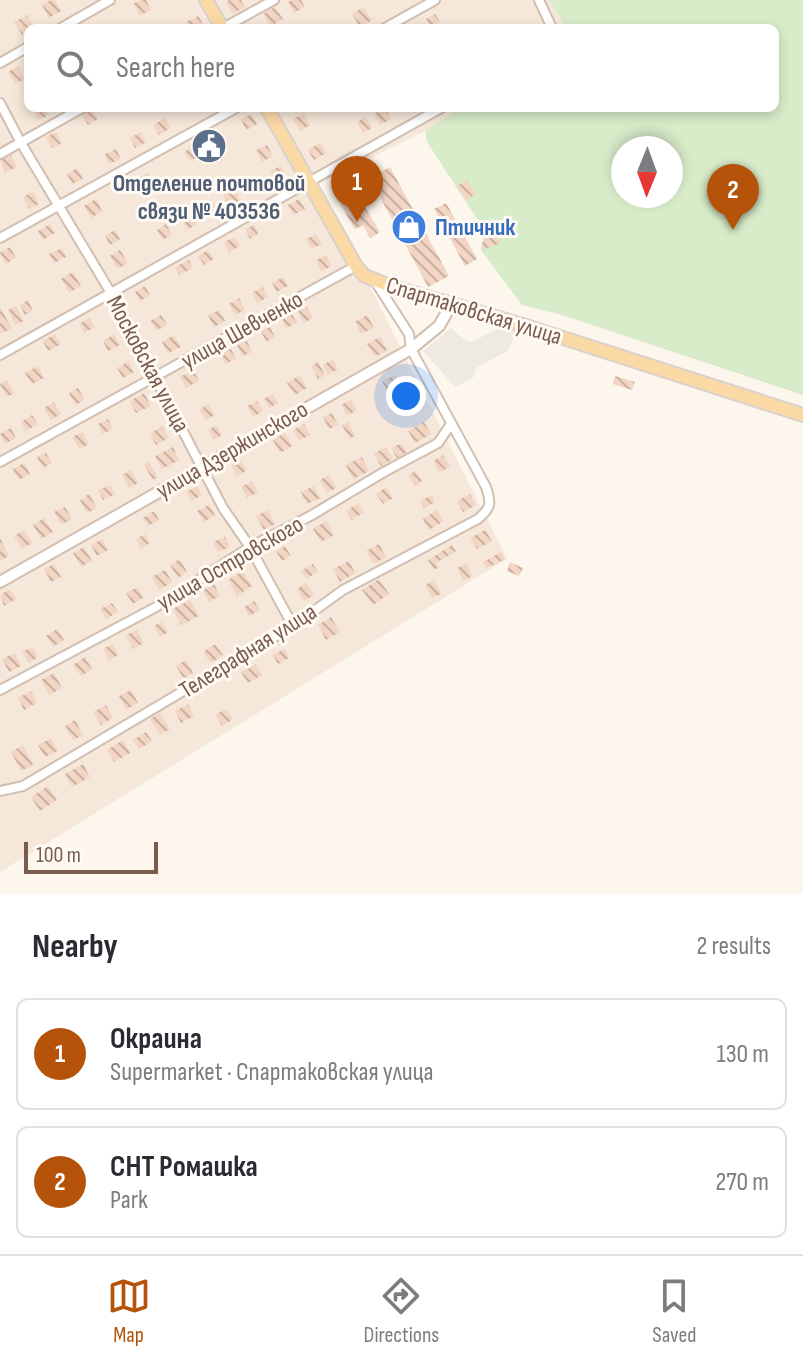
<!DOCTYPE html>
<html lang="en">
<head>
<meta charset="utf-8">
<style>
	body { margin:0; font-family:"Sofia Sans Condensed",sans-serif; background:#f7f7f7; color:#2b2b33 }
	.compass { position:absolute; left:611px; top:136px; width:72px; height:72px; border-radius:50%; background:#fff; box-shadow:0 4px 12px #0003; rotate:181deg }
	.scale { position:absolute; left:24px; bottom:20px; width:134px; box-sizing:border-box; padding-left:8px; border:4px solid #7a5c4d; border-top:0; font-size:22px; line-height:28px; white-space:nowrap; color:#7a5c4d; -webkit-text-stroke:6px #fffaf3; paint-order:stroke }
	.you { position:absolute; left:406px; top:396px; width:28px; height:28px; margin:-20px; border:6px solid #fff; border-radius:50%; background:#1a73e8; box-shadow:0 0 0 12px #1a73e833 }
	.badge { display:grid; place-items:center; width:52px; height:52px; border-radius:50%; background:#b45309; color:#fff; font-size:26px; font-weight:700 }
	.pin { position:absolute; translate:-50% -66px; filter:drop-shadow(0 2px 4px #0008) }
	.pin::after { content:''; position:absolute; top:42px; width:28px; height:24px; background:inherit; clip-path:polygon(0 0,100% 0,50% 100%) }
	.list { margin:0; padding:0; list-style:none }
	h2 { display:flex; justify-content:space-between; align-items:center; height:104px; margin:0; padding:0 32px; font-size:34px }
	h2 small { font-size:26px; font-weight:400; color:#7c7c81 }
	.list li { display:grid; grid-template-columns:52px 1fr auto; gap:24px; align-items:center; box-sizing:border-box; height:112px; margin:0 16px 16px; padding:0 16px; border:2px solid #e1e1e2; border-radius:12px }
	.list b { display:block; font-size:30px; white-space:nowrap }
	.list p { margin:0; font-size:26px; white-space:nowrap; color:#7c7c81 }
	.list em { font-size:26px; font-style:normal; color:#7c7c81 }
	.icon { flex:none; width:44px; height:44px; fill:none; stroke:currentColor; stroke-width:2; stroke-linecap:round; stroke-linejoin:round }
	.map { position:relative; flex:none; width:803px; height:894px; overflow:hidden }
	.search { position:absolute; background:#fff; box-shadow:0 4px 12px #0003; left:24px; right:24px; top:24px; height:88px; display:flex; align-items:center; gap:20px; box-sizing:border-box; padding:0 28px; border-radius:12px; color:#7c7c81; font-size:30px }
	.sheet { height:360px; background:#fff }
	nav { display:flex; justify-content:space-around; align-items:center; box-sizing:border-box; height:112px; border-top:2px solid #e1e1e2; background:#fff; font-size:22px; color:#7c7c81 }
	nav a { display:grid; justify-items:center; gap:4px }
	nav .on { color:#b45309 }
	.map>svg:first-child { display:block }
	.residential { fill:#f5e8da }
	.industrial { fill:#efe9e4 }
	.green { fill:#d8ecc9; fill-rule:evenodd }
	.building { fill:url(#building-back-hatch) }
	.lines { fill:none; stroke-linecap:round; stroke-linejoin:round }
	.minor-casing { stroke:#d1beb0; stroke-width:12 }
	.tertiary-casing { stroke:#d1beb0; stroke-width:14 }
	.primary-casing { stroke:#dad1cd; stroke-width:16 }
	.minor { stroke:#fff; stroke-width:8 }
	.tertiary { stroke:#fff; stroke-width:10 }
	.primary { stroke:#fbd9a5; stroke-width:12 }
	.labels { text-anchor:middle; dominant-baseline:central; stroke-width:6; stroke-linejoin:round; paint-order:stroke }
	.service-label { font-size:24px; font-weight:bold; fill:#4e5e75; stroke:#fffaf3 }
	.shop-label { font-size:24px; font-weight:bold; fill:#366cbe; stroke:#fffaf3; text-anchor:start }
	.street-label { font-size:24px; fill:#7a5c4d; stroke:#fffaf3 }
</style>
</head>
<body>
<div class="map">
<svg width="803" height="894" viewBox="0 0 803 894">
	<defs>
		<pattern id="building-back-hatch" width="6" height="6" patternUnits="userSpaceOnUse" patternTransform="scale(2)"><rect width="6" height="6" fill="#f3d5c3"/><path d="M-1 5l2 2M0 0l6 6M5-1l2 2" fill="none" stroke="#cab0a1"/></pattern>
	</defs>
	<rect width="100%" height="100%" fill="#fdf6ec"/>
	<path class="residential" d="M0,0H549L566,28H28V108H460L425,131L318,184L507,559L0,872Z"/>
	<path class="industrial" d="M502,326L523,334L513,339L509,350L476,368L473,378L455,387L423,351L451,328L463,339L472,342Z"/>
	<path class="green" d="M549,0H803V395L559,314L522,305L481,250L485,231L427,142L425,131L460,108H775V28H566ZM623,148H671V196H623Z"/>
	<path class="building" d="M51,0H55L61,11L49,18L42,5Z
		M141,0H146L151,10L139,16L134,3Z
		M229,0H241L245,7L233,14L226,2Z
		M292,0H301L305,7L294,13L288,2Z
		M275,7L283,19L271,26L263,14Z
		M364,7L372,20L360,27L352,14Z
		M435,14L440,22L431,27L426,19Z
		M27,15L35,28H28V31L22,35L14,22Z
		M199,16L204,27L189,28L186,22Z
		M18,66L25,79L15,84L8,72Z
		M32,108H45L49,115L38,120Z
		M386,108L391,119L380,125L374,114Z
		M92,109L98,119L88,125L82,115Z
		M304,113L310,125L300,131L293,119Z
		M252,114L257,124L246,130L241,119Z
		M366,117L372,128L363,133L357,122Z
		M165,118L171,128L159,135L153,125Z
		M56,132L62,143L52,148L46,137Z
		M141,132L146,142L135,148L130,138Z
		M208,138L213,148L190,161L184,152Z
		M320,143L326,153L314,160L308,150Z
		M267,145L273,156L262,162L256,150Z
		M116,149L121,159L109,164L105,154Z
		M11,155L17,167L5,173L0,160Z
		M281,166L286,175L275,181L270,171Z
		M390,167L449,276L428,287L370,178Z
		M77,168L83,179L72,184L67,174Z
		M148,173L154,184L132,195L126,185Z
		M467,180L476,194L466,200L457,186Z
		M349,181L380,232L370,238L363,225L355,229L332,190Z
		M235,190L240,201L228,206L223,195Z
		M33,192L39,204L29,209L23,197Z
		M96,199L102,211L91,218L84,206Z
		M299,199L305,209L293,215L288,205Z
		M214,203L219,212L208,218L203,209Z
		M446,203L477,259L465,266L434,209Z
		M191,214L197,224L187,230L182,219Z
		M50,224L55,233L43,240L38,231Z
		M166,224L172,235L163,240L157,230Z
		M254,225L258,234L250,239L245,229Z
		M492,227L501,243L481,250L485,231Z
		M115,230L120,239L110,245L105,235Z
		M316,234L322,244L311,249L306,239Z
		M235,237L240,246L229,252L224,242Z
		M10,247L16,258L5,264L0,252Z
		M62,248L66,257L54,263L49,254Z
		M120,250L128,263L117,269L110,256Z
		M208,250L214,259L204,265L198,256Z
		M326,255L332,266L321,271L316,260Z
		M189,260L193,268L179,275L175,267Z
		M73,272L81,286L69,293L61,279Z
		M283,277L288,286L277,292L272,283Z
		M145,286L150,295L140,301L135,292Z
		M263,287L268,297L257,303L252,293Z
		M239,298L245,310L235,315L229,304Z
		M28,300L33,311L25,315L20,305Z
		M16,306L24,321L15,325L8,310Z
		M0,307L12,328L1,334L0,331Z
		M307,307L313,318L304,323L298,311Z
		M219,310L225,321L214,327L208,315Z
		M292,314L297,323L286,328L282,319Z
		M161,315L167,325L156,331L150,321Z
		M367,315L374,328L361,334L355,322Z
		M89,318L95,327L84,333L79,324Z
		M270,327L275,337L266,342L261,331Z
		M55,334L61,344L48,351L43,341Z
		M114,334L120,345L108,351L103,341Z
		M174,335L181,347L168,353L162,342Z
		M380,337L387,350L375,357L367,344Z
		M247,341L252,352L242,356L237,345Z
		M231,349L236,359L225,364L220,354Z
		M333,359L338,369L328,375L323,365Z
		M129,361L134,372L123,378L117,368Z
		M318,362L325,375L318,379L311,366Z
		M38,366L44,378L32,384L25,373Z
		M193,370L199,381L186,388L180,377Z
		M300,375L307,388L295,395L287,383Z
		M396,375L401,387L388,393L382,381Z
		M615,376L635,382L632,390L613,384Z
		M7,380L14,393L7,397L0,384Z
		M78,388L85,400L75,405L69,393Z
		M144,393L151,406L136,413L130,401Z
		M273,394L278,403L269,408L264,399Z
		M351,400L357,410L347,416L341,405Z
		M257,401L263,411L253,417L247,406Z
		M413,401L418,412L408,417L402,405Z
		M54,402L61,414L51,420L44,408Z
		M208,404L215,415L206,420L199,410Z
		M332,413L338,425L329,429L323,417Z
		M32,415L38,424L26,431L21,422Z
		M108,419L113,429L102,434L98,424Z
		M348,422L355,435L350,439L342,425Z
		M424,422L431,434L415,443L408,431Z
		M304,424L310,435L299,441L293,430Z
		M216,425L222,435L214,440L208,430Z
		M162,426L169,438L156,445L150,434Z
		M11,428L16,438L5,444L0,434Z
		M82,432L89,444L79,449L72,437Z
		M285,433L292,446L280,453L273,440Z
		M401,443L407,452L397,458L391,448Z
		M173,447L179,460L162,469L155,456Z
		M386,447L393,459L381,466L374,454Z
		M46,453L52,463L43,468L37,457Z
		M443,455L450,466L440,473L433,461Z
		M362,457L369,471L353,479L346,465Z
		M240,460L247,470L237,476L231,465Z
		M149,462L158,477L153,480L144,465Z
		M24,463L30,474L19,480L13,469Z
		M131,470L138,483L129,488L122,475Z
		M415,471L422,481L415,486L408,476Z
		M329,475L336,488L327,493L320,480Z
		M252,481L258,492L247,498L241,487Z
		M110,485L115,494L103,500L98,490Z
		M197,486L202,495L191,501L186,492Z
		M314,486L320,498L307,504L301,492Z
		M386,487L393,498L383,504L376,494Z
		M89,494L97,508L87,513L80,500Z
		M470,494L476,505L463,512L457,501Z
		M432,495L435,502L424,508L420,501Z
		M358,503L364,512L352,520L346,511Z
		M209,505L215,515L204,522L197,511Z
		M65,507L72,519L61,525L54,512Z
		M268,510L275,524L264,530L256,516Z
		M437,510L444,521L429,530L423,519Z
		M154,511L159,520L148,526L143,518Z
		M44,518L53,532L41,539L33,525Z
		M326,521L334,535L321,542L313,529Z
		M24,530L32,543L22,549L14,536Z
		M485,530L492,541L477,549L470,538Z
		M145,534L150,543L141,548L136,539Z
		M225,537L230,547L218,552L213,542Z
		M0,538L9,556L0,561Z
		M102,539L108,550L97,556L91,545Z
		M379,544L386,557L374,564L366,551Z
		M452,545L456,551L436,563L439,567L434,570L428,560Z
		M285,546L291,556L282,561L276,551Z
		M84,547L92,561L81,567L73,553Z
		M501,552L505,559L487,568L483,562Z
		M180,559L187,572L178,578L170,565Z
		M349,561L355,573L340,582L333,569Z
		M510,562L523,568L519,576L507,571Z
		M466,563L472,576L463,581L457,568Z
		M54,564L61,577L51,582L44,569Z
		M313,564L318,572L306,579L301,571Z
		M165,570L172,582L159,590L152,577Z
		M243,571L252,586L237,596L228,580Z
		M379,579L389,594L373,605L362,590Z
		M434,580L441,594L432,598L425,585Z
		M306,583L314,595L304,601L297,589Z
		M214,584L220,596L209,602L203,590Z
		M137,587L143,598L133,604L126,593Z
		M10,589L16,599L4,606L0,595Z
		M190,600L199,616L181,625L173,609Z
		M254,601L260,610L249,616L244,607Z
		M112,603L118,612L106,619L100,609Z
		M331,617L340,632L326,640L318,625Z
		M161,622L168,632L160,637L154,626Z
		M57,629L64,640L53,647L46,636Z
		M137,630L144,643L133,649L126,635Z
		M113,644L119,655L109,660L103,649Z
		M215,644L223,655L211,663L203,652Z
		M32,647L38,657L29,663L22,652Z
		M284,649L289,658L278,664L273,655Z
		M15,653L21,666L9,672L2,659Z
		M85,657L92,669L81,676L73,665Z
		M186,660L193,673L184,679L176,666Z
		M255,664L262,675L248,683L241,672Z
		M54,673L62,688L49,695L41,680Z
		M131,690L138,703L126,710L119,696Z
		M31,691L37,703L24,710L18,698Z
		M188,704L194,716L181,723L175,711Z
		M106,705L113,718L101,725L93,712Z
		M226,709L233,719L222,726L215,715Z
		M160,713L170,729L160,735L150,719Z
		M75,720L83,735L73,740L65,726Z
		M146,732L152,741L139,749L133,740Z
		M51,738L58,751L45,757L38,745Z
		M123,740L130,753L114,762L107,750Z
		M23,745L33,765L21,771L11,752Z
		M83,764L90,777L72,787L65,774Z
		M48,786L57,800L40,811L31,797Z"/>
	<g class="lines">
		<defs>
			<path id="minor" d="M539,0L552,28
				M61,28L110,0
				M223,28L274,0
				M385,28L435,0
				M0,63L28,47
				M0,103L21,143L111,293L223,508L250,547L293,626
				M0,154L82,108
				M0,238L236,108
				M0,355L441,108
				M0,462L356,266
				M0,690L156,607L250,547L312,515L384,472L438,443L451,424
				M0,791L23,786L293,626L343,590L478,519C492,507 491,503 486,487L411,349L409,334L375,281"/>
			<path id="tertiary" d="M0,582L411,349L439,326L451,305"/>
			<path id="primary" d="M206,0L222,28
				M267,108L356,266L365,276L390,286L529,327L803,415"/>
		</defs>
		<use href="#minor" class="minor-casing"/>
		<use href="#tertiary" class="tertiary-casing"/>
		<use href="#primary" class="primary-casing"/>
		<use href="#minor" class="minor"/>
		<use href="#tertiary" class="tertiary"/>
		<use href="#primary" class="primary"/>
	</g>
	<defs>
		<symbol id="civic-disc" viewBox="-11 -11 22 22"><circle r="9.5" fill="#5c6f8a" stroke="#fffaf3"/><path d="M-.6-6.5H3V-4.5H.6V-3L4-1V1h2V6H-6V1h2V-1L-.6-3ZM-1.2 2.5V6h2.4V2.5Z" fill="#fff"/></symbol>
		<symbol id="shop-disc" viewBox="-11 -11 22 22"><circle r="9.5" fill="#3f7fe0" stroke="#fffaf3"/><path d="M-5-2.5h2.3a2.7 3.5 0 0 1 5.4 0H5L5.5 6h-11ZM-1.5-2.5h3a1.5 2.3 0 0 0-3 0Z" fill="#fff"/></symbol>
	</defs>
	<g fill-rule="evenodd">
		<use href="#civic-disc" x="189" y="126" width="40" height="40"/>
		<use href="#shop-disc" x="389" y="207" width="40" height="40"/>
	</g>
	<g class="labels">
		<g class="service-label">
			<text x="209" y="183">Отделение почтовой<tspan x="209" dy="28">связи № 403536</tspan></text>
		</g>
		<g class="shop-label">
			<text x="435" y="227">Птичник</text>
		</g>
		<g class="street-label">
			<text transform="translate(474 311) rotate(17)">Спартаковская улица</text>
			<text transform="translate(242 330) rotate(-29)">улица Шевченко</text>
			<text transform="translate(148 364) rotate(62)">Московская улица</text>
			<text transform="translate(232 450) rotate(-30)">улица Дзержинского</text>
			<text transform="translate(230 563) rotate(-30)">улица Островского</text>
			<text transform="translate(248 651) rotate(-32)">Телеграфная улица</text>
		</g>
	</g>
</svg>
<svg class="compass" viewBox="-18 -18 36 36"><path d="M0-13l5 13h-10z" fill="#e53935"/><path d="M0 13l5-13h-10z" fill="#7c7c81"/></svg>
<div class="scale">100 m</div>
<div class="you"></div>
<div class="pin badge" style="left:357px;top:222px">1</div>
<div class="pin badge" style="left:733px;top:230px">2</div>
<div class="search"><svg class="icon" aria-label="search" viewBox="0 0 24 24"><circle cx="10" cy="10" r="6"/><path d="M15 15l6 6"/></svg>Search here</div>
</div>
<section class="sheet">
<h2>Nearby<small>2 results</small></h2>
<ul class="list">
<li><span class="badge">1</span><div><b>Окраина</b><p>Supermarket · Спартаковская улица</p></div><em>130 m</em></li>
<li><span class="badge">2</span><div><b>СНТ Ромашка</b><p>Park</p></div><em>270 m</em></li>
</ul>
</section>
<nav>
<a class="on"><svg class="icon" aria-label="map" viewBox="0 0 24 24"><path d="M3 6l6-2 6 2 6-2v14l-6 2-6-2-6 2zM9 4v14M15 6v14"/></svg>Map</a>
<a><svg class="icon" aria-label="directions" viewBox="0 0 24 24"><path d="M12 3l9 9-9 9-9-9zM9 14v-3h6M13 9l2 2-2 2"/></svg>Directions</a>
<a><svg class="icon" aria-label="saved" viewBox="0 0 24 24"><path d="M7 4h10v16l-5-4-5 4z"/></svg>Saved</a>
</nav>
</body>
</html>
